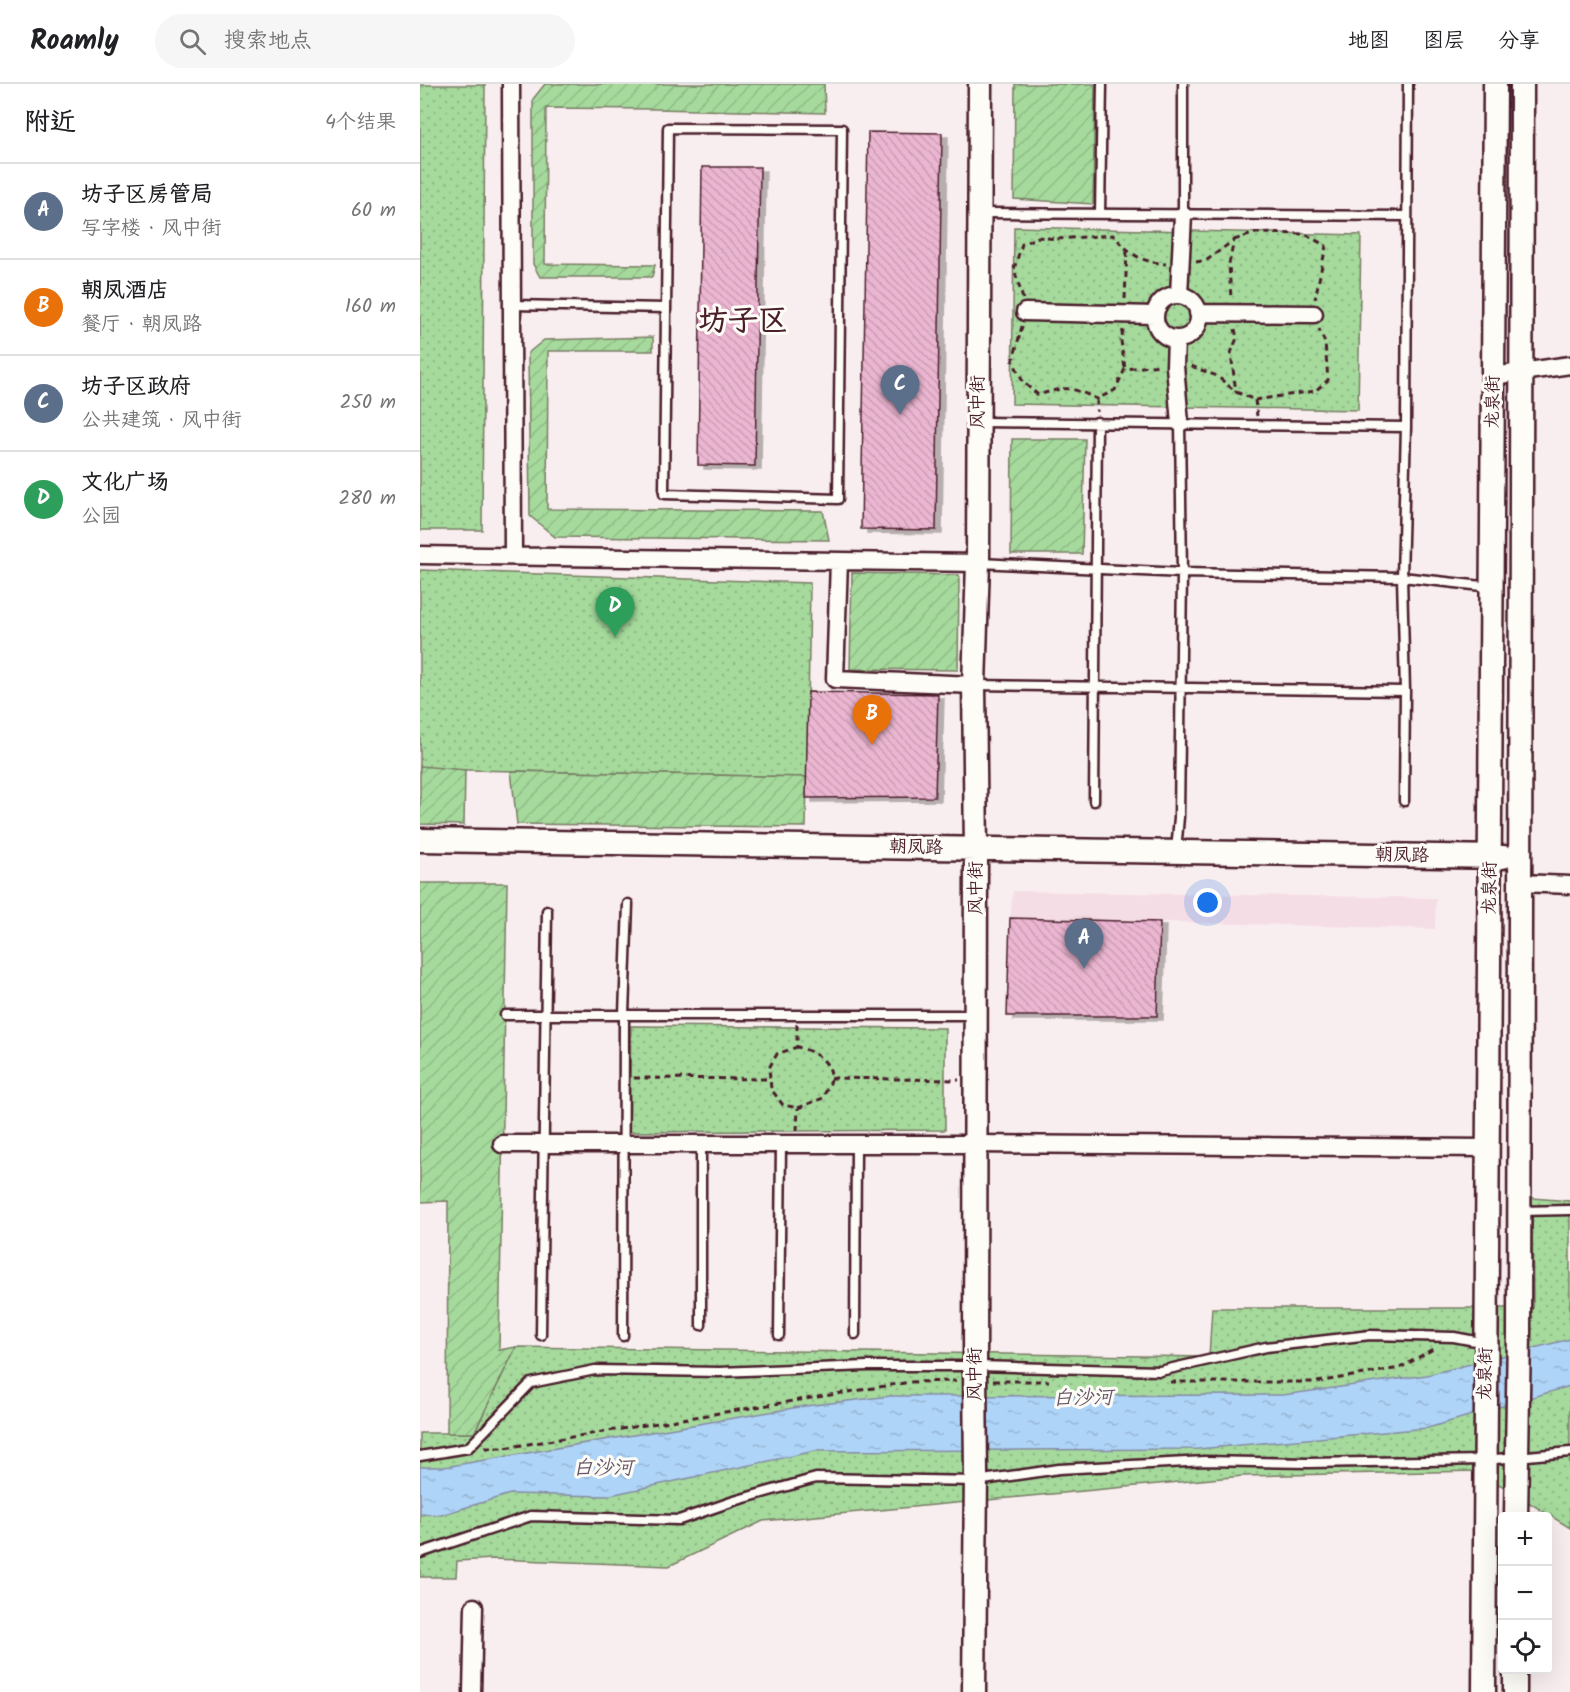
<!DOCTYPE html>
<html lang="zh">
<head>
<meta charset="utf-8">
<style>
	body { margin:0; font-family:Kalam,"LXGW WenKai TC",sans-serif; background:#f6f6f6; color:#202124 }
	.controls { position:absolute; right:18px; bottom:18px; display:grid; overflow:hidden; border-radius:6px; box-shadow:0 6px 24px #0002 }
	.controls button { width:54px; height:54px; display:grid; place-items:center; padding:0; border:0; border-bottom:2px solid #e0e0e0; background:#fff; color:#202124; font:30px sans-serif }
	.you { position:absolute; left:788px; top:819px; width:21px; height:21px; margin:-15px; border:4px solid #fff; border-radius:50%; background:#1a73e8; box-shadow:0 0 0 9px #1a73e833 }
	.badge { display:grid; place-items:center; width:39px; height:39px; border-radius:50%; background:#c8321e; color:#fff; font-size:20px; font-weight:700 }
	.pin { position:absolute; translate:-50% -50px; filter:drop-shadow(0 2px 3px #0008) }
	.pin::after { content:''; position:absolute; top:32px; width:21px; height:18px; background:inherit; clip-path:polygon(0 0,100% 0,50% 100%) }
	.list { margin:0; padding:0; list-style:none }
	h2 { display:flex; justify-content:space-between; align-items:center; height:78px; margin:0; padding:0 24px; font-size:26px }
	h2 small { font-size:20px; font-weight:400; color:#757577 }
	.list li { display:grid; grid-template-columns:39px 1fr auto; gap:18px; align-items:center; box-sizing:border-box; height:96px; padding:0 24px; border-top:2px solid #e0e0e0 }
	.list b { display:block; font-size:22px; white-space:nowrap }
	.list p { margin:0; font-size:20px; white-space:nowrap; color:#757577 }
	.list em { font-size:20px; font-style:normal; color:#757577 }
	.icon { flex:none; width:33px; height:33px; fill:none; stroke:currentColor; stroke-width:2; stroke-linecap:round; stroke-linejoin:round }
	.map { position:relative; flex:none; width:1150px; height:1608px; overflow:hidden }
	header { display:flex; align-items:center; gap:36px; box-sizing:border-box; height:84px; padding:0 30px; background:#fff; border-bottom:2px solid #e0e0e0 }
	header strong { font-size:28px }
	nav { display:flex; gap:33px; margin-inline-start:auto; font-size:21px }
	.search { width:420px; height:54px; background:#f6f6f6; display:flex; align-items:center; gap:15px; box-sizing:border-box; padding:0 21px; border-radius:33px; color:#757577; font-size:22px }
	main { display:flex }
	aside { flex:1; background:#fff }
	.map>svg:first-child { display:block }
	.built { fill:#f5dde6 }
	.grass { fill:url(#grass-dots); stroke:#787c64; stroke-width:1.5 }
	.garden { fill:url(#garden-furrows); stroke:#787c64; stroke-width:1.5 }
	.water { fill:url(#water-ripples); stroke:#868ca5; stroke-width:1.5 }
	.building { fill:url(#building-back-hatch); stroke:#4a1f2b; stroke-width:1.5; filter:url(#shadow) }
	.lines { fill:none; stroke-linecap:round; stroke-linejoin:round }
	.lane-casing { stroke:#4a1f2b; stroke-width:13 }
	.street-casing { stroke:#4a1f2b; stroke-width:21 }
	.secondary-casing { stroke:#4a1f2b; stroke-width:27 }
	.path { stroke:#4a1f2b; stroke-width:3; stroke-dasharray:6 4.5; stroke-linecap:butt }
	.lane { stroke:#fdfcf7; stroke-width:8 }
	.street { stroke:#fdfcf7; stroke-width:16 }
	.secondary { stroke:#fdfcf7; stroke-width:22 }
	.secondary-bridge-casing { stroke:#4a1f2b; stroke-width:27; stroke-linecap:butt }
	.secondary-bridge { stroke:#fdfcf7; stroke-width:22 }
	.labels { text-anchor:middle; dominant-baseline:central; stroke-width:6; stroke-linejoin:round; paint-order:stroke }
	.street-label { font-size:18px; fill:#4a1f2b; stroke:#fdfcf7 }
	.water-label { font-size:20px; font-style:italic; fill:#685568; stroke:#fdfcf7 }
	.town-label { font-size:30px; font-weight:bold; fill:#4a1f2b; stroke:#fdfcf7 }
</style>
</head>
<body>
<header>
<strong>Roamly</strong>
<div class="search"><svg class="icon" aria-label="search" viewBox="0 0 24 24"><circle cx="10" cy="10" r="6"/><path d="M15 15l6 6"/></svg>搜索地点</div>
<nav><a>地图</a><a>图层</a><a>分享</a></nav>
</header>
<main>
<aside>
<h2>附近<small>4个结果</small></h2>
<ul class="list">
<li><span class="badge" style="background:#5c6f8a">A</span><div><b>坊子区房管局</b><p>写字楼 · 风中街</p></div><em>60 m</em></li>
<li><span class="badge" style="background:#e8710a">B</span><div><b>朝凤酒店</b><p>餐厅 · 朝凤路</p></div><em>160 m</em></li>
<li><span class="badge" style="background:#5c6f8a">C</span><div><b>坊子区政府</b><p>公共建筑 · 风中街</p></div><em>250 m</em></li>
<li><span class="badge" style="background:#2e9e5b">D</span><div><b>文化广场</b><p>公园</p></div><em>280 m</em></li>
</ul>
</aside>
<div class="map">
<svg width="1150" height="1608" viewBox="0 0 1150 1608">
	<defs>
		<pattern id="grass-dots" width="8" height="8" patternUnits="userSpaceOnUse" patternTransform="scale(1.5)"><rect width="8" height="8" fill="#a5da9c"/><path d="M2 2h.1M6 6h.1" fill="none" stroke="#90bb87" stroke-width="1.8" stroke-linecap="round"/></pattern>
		<pattern id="garden-furrows" width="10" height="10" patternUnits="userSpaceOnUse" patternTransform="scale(1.5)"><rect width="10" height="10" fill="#a5da9c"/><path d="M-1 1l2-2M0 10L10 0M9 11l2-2" fill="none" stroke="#90bb87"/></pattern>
		<pattern id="water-ripples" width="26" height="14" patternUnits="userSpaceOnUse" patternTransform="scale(1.5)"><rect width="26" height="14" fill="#aed4f7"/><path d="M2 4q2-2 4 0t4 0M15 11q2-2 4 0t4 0" fill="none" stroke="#97b6d4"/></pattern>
		<pattern id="building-back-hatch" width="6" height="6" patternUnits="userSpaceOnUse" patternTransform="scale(1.5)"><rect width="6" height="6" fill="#ebb6d1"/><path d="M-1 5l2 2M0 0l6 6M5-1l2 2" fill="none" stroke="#cb9cb4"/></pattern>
		<filter id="shadow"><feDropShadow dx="6" dy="4" stdDeviation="0" flood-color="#0004"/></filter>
	</defs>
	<rect width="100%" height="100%" fill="#f9eeef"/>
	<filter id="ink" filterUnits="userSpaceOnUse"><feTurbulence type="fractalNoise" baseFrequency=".0167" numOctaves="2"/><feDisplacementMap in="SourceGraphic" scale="12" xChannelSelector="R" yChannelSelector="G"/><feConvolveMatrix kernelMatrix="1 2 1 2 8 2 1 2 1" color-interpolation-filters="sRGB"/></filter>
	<g filter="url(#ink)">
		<path class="built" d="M593,807L1016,814L1015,845L590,834Z"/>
		<path class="grass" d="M0,1H65L62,446H0Z
			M594,143L941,151L938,326L592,320Z
			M0,486L390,499L387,693L0,685Z
			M211,942L525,944V1046L209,1048Z
			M1112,1114L1150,1117V1444L1058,1387L823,1392L343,1437L249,1482L73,1475L37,1477L36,1493H0V1349H54L96,1263L789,1273L792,1224H1113Z"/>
		<path class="garden" d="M125,0H404L405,29L236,25L126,24L125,180L235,181L232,193H120L113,180V15Z
			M595,0H675L673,120L594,115Z
			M233,253V267H128L127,425L403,427L409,456L135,453L110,432L108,269L124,256Z
			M592,355H665L662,470H591Z
			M432,489L539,491L538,586L430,585Z
			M0,682L45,686L44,741L0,740Z
			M91,687L387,693L386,743L97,740Z
			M0,799H87L79,1266L96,1263L54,1349H27L28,1117L0,1118Z"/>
		<path class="water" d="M1150,1255V1302L1008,1344L778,1365L395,1367L186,1412L90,1410L21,1431L0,1430V1383H24L385,1322L471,1312L863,1311L1007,1291Z"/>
		<path class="building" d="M448,48L522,49L516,446L441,445Z
			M282,83H340L335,382L278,381Z
			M388,608L518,610L515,713L386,714Z
			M590,834L740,838L737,932H587Z"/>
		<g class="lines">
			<defs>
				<path id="lane" d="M248,44L422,45L418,415L244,410Z
					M562,129L987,132
					M680,130L682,0
					M763,131V0
					M92,221L246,224
					M560,338L986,343
					M560,479L762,489L982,493L1071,503
					M555,601L985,607
					M674,717L677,338
					M984,717L985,607L982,493L986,343L988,0
					M756,767L759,733L762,489L760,339
					M85,931H555
					M281,1060V1241
					M1099,1127L1150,1126
					M435,1250L436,1060
					M121,1251L127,827
					M359,1251L361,1060
					M203,1252L204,930L208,820
					M0,1372L48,1364L111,1299L175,1286L299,1288L447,1282H555L740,1287L846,1263L950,1251L1034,1253L1066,1259
					M0,1469L111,1432L259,1436L314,1417L396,1394L556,1397L639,1385L785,1377L888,1379L1065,1376L1150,1368"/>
				<path id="street" d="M91,0L93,472
					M759,211L763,131
					M735 233a22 22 0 1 1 44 0a22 22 0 1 1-44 0Z
					M605,228L735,231
					M778,229L894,230
					M756,255L755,282L760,339
					M1073,292L1150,281
					M0,471L558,479
					M419,477L415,595L554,601
					M1100,799L1150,801
					M82,1060H555L1068,1064
					M52,1608L54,1523"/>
				<path id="secondary" d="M0,756L1083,773
					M555,1287L556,765L554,601L558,479L560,0
					M1096,1432L1099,1250L1102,0
					M554,1608L556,1389
					M1064,1608L1075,0
					M1095,1608V1586"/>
			</defs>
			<use href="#lane" class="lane-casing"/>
			<use href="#street" class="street-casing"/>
			<use href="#secondary" class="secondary-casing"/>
			<path class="path" d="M814,156L836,149L885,150L906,162L895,215
				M776,178L787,176L814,156L809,180L811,215
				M603,215L594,185L602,160L618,153L637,155L693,151C712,171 718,177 746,180
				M705,215L707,166
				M602,242L593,277L603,298L618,311C648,302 648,302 677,315L695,306L705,285L740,281
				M815,245L817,254L811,269L816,308
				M703,246L701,257L705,285
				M771,282L797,292L816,308L835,316L895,307L908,296L905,259L899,245
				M677,315V328
				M835,316L837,332
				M377,940V963C391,966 413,977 411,995C410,1001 405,1008 403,1014L378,1024L363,1021L351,1005L349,984L357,970L377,963
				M214,994L350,995
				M411,994L539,996
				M377,1047L378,1024
				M573,1297H629
				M750,1298H897L980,1284L1013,1265
				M65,1364H84L490,1298L536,1297"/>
			<use href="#lane" class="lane"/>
			<use href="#street" class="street"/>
			<use href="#secondary" class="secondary"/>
			<defs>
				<path id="secondary-bridge" d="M555,1287L556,1389"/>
			</defs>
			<use href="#secondary-bridge" class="secondary-bridge-casing"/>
			<use href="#secondary-bridge" class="secondary-bridge"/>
		</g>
	</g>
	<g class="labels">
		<g class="street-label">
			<text transform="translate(558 318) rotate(-90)">风中街</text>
			<text transform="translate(1073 318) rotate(-90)">龙泉街</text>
			<text transform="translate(496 764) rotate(1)">朝凤路</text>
			<text transform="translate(982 772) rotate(1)">朝凤路</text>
			<text transform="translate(556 804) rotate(-90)">风中街</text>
			<text transform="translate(1070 804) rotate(-90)">龙泉街</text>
			<text transform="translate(555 1290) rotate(-90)">风中街</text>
			<text transform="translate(1066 1290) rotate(-89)">龙泉街</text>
		</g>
		<g class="water-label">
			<text transform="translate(663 1315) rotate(-1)">白沙河</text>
			<text x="183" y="1385">白沙河</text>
		</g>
		<g class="town-label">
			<text x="323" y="238">坊子区</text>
		</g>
	</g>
</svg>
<div class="controls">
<button>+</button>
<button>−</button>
<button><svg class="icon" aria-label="locate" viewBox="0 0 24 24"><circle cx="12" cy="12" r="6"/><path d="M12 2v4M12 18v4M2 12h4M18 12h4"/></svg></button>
</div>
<div class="you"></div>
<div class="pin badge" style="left:664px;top:885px;background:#5c6f8a">A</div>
<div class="pin badge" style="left:452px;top:661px;background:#e8710a">B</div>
<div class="pin badge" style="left:480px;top:331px;background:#5c6f8a">C</div>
<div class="pin badge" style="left:195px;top:553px;background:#2e9e5b">D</div>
</div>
</main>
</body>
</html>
